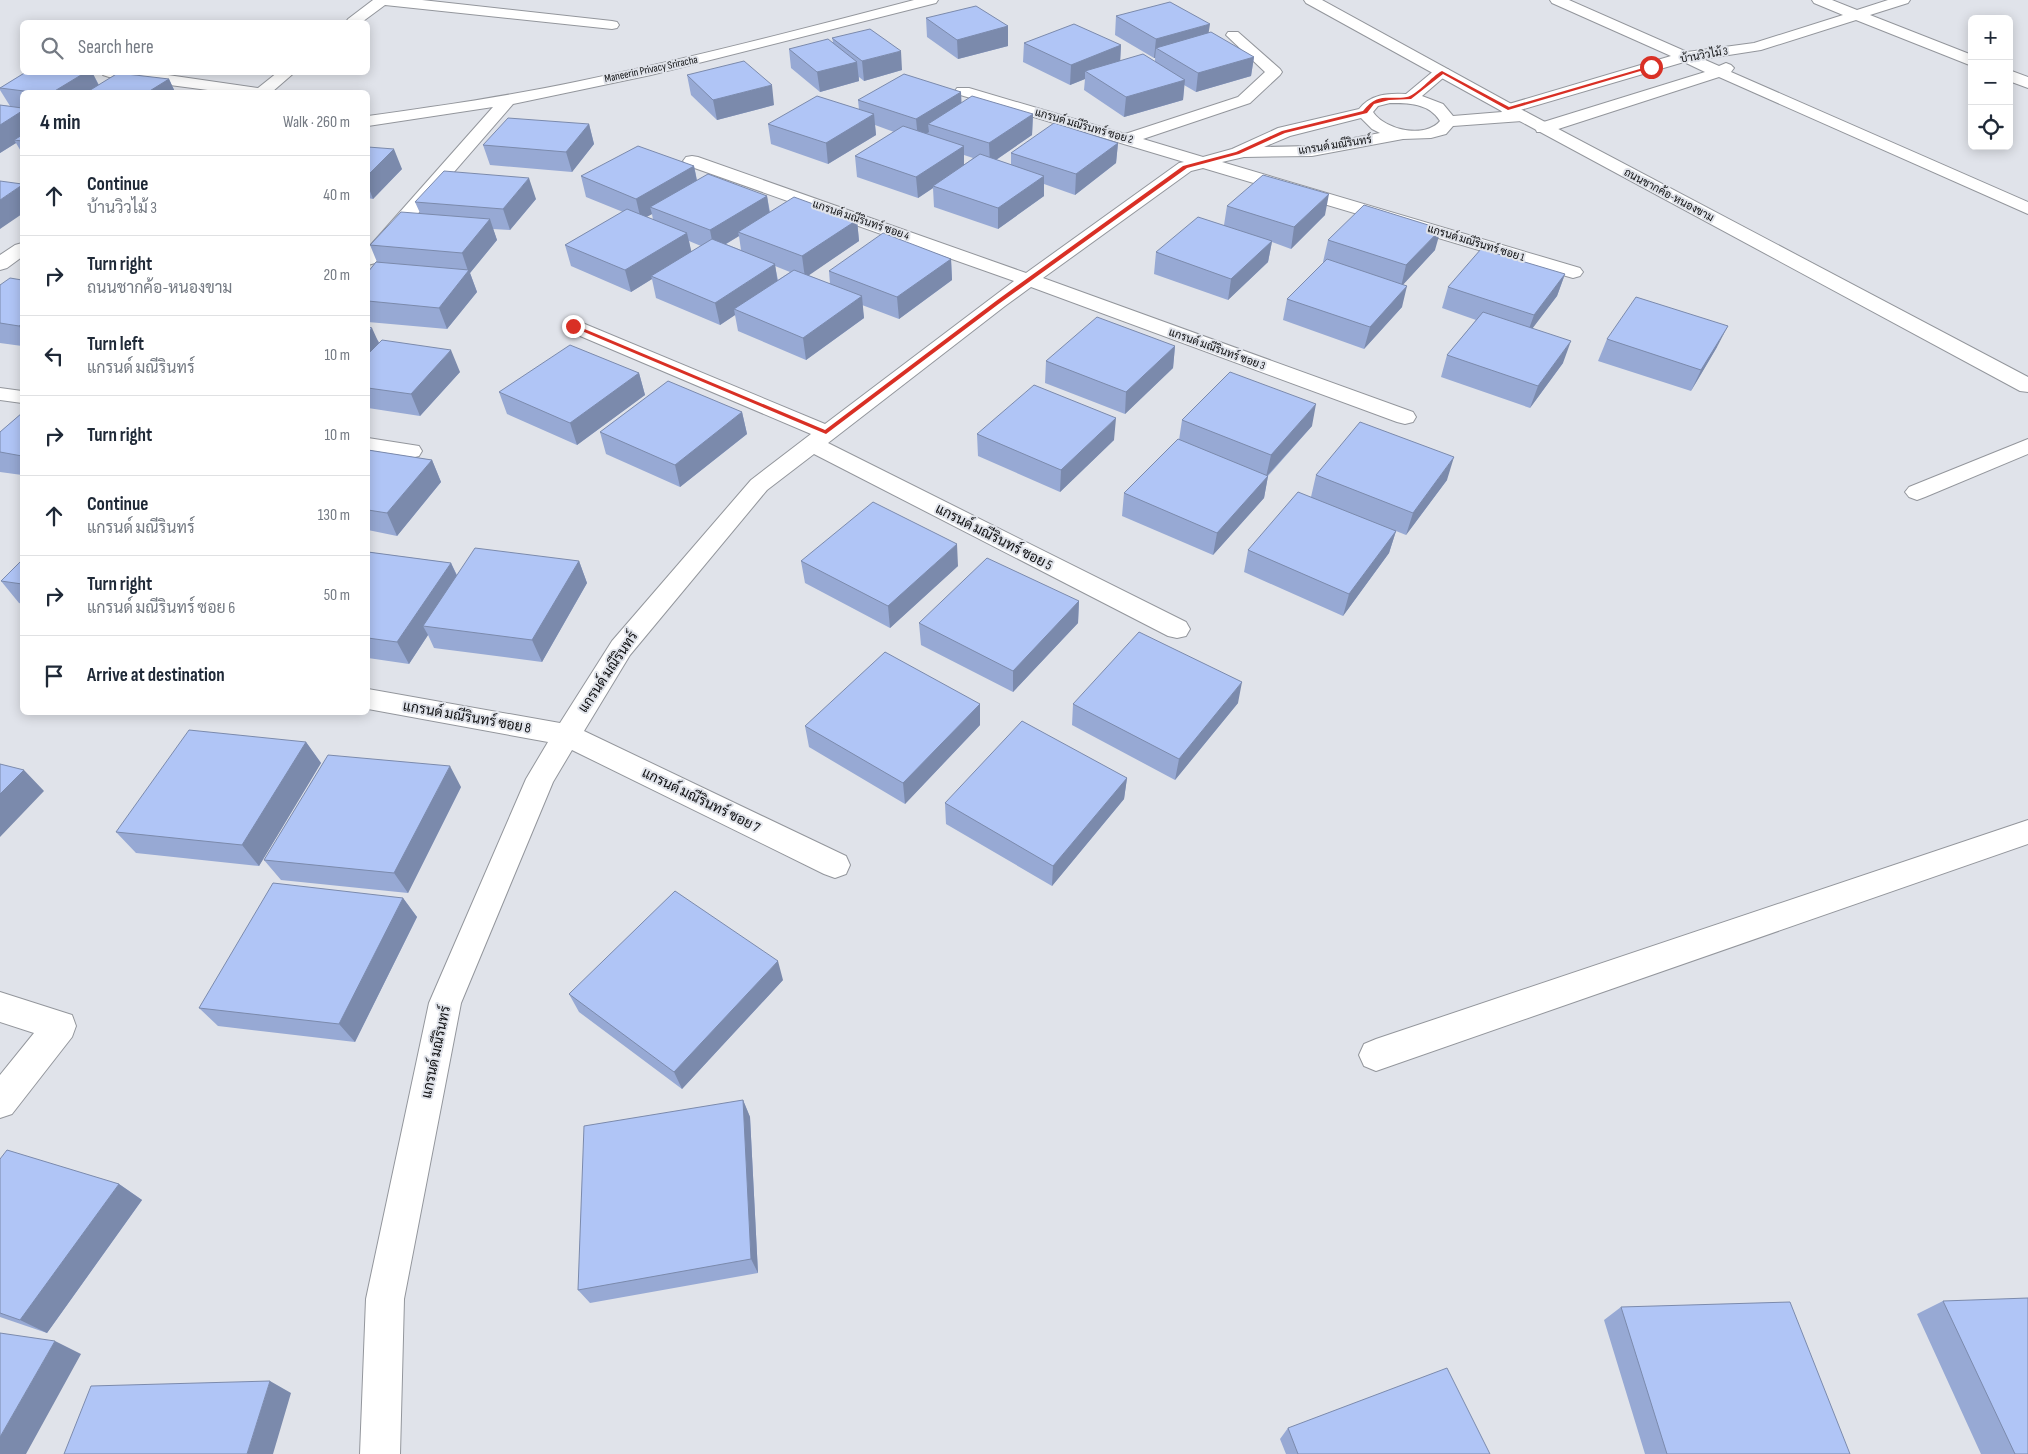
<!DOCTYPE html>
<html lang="en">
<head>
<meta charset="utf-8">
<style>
	body { margin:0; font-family:"Sofia Sans Condensed",Sarabun,sans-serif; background:#f2f2f3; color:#1f2937 }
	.controls { position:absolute; right:15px; top:15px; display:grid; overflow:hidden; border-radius:8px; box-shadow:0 2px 12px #0003 }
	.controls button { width:45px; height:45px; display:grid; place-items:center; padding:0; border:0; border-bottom:1px solid #e0e1e3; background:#fff; color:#1f2937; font:25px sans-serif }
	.stop { position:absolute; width:15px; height:15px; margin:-11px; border:4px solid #d93025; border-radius:50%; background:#fff }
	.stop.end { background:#d93025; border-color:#fff; box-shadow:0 1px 5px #0008 }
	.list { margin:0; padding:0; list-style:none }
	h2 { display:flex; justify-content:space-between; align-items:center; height:65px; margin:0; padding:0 20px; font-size:21px }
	h2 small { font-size:16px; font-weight:400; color:#747a83 }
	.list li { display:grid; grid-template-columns:32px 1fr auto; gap:15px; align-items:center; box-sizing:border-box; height:80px; padding:0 20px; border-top:1px solid #e0e1e3 }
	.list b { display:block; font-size:19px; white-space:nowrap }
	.list p { margin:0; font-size:16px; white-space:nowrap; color:#747a83 }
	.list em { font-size:16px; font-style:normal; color:#747a83 }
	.icon { flex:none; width:28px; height:28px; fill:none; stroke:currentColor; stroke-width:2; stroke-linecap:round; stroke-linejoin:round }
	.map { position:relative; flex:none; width:2028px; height:1454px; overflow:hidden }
	.search { position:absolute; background:#fff; box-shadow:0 2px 12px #0003; left:20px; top:20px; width:350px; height:55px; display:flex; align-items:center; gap:12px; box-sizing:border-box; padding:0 18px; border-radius:8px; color:#747a83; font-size:19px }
	.panel { position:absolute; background:#fff; box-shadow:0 2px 12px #0003; left:20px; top:90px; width:350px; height:625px; border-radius:8px }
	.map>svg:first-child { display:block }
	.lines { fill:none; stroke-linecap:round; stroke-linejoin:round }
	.service-casing { stroke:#93969c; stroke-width:2 }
	.minor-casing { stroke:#93969c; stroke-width:2 }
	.tertiary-casing { stroke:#93969c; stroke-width:2 }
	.service { fill:#fff; fill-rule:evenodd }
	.minor { fill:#fff; fill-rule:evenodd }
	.tertiary { fill:#fff; fill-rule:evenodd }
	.wall { fill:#97a9d4; fill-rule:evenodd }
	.shaded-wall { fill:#7b8aac }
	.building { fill:#b0c5f6; stroke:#7b8aac }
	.route { fill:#d93025 }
	.labels { text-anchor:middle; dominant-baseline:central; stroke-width:4; stroke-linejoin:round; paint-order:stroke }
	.far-street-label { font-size:11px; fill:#0f1012; stroke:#e0e3ea }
	.street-label { font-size:14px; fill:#0f1012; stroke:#e0e3ea }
</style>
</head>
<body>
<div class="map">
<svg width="2028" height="1454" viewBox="0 0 2028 1454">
	<rect width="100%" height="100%" fill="#e0e3ea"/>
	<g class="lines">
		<defs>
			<path id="service" d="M2028,439V454L1925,497L1917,500L1909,497L1905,492L1909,487Z"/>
			<path id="minor" d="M373,0H422L612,21L617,22L619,25L617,28L612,29L385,5L362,22H346L348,19Z
				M914,0H938L936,3L651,75L513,104L375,263L368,265V248L493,107L368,126V116C439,106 509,96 580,81C692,58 803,29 914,0Z
				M1550,0H1569L1687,52L1754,43L1843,15L1814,3L1812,0H1832L1857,10L1888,0H1910L1908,3L1870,15L1972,55V66L1856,20L1761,50L1703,59L1719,66L1726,63L1731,65L1734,68L1731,72L2028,202V214L1719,77L1549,132H1537L1535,128L1537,124L1705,72L1684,62L1517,111L1528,113L1530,116L1528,119L1522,121L1453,126L1446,134L1431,138L1403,139L1312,156L1244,157L1222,162L1580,268L1583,272L1580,276L1573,278L1566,276L1203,168L1191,171L1043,278L1413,412L1416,417L1413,422L1405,424L1397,422L1031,287L1005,306L828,443L1186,622L1190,629L1186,636L1177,638L1168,636L814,454L767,490L630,655L584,731L846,856L850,865L846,874L835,878L824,874L572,750L553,782L461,1003L404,1299L400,1454H360L366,1299L429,1003L526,779L548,742L368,709V689L560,723L612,641L751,480L811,434L566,330L563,326L566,322L573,320L580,322L825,424L1014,281L686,165L683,161L686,157L692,156L698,157L1026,273L1179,163L1184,162L957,94L955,91L957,88H969L1125,134L1238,97L1265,72L1226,35L1228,32H1238L1280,69L1282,72L1280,75L1250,103L1143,139L1203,157L1232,149L1278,128L1359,109C1371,94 1388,93 1406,94L1436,69H1448L1450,72L1422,96L1443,104L1453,116L1502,112L1500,109L1502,106L1671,56L1552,3ZM1390,103C1408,103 1429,103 1440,121C1425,139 1385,130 1373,112L1378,106ZM1361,118L1372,129L1380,133L1312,146L1264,147L1290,136Z
				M2009,70L2028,77V88L2009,81Z
				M102,72H147L258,88L278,72H295L272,92H223L109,77L103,75Z
				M22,243V257L7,268L0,270V255L15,245Z
				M0,388L22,391V403L0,400Z
				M368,438L419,446L422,451L419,456L411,458L368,452Z
				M2028,820V844L1376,1071L1364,1066L1359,1055L1364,1044L1376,1039Z
				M0,992L72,1015L76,1026L72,1037L12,1114L0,1118V1075L34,1033L0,1022Z"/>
			<path id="tertiary" d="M1304,0H1322L1528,113L2028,377V392L2020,391L1516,119L1306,3Z"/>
		</defs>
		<use href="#service" class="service-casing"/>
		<use href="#minor" class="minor-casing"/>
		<use href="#tertiary" class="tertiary-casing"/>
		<use href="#service" class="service"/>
		<use href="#minor" class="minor"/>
		<use href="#tertiary" class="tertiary"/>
	</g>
	<path class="wall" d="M1116,16L1209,33L1254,57L1251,76L1196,92L1184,85L1183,100L1124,117L1084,90L1085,79L1070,85L1023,62L1024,43L1121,45L1120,61L1155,62V58H1154L1115,35Z
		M926,18L1008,26V46L958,59L927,37Z
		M832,38L902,70L864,81L859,77V81L820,92L791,68L789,49L833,42Z
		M26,72H92L99,85L169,79L175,92H22V153L16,143L0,153V105L10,106L0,90V88Z
		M687,75L774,105L717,120L691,95Z
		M961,92V103L1033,114L1032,135L996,160L1011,165V153L1118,143L1116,163L1075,195L1044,184V196L998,229L934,207L933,188L918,198L857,177L855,156L894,132L875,125L876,135L828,164L771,144L768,124L859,110L858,100ZM964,155L973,158L964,165Z
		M589,124L594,144L572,172L490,165L483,145Z
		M368,147L402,169L373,199L368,198Z
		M694,166L697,180L767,196L770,212L857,220L859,241L808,275L830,284L829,271L951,259L952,280L899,319L862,305L864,318L806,360L738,331L735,315L720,325L656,298L652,279L631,292L571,266L565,245L623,212L586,197L581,176ZM652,214L653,220L646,217ZM739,236L741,250L726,244ZM689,241L701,246L691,252ZM775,266L790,272L778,280Z
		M536,199L510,230L493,229L497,240L470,273L477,292L447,329L368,322V272L377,262L370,245L420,213L415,202Z
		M1227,206L1325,215L1291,249L1272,242L1268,262L1228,300L1154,274L1156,252L1224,225Z
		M1328,240L1435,250L1403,284L1402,307L1364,349L1283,320L1287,299L1324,262H1323Z
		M1565,274L1557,296L1532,328L1563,363L1530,408L1441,377L1447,355L1476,320L1442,308L1448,287Z
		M22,280V346L0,343V285Z
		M368,327L379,342L460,372L420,416L368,408Z
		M1607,339L1717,347L1691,391L1598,361Z
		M1175,346L1173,368L1125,414L1045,383L1046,361Z
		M639,373L645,395L577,445L507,414L499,392Z
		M742,412L747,434L680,487L606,454L600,432Z
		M22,413V475L0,472V432Z
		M1182,420L1312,426L1268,476L1264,498L1213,555L1122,516L1124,493L1179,440Z
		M977,434L1114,440L1060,492L978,456Z
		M368,450L432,460L441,482L397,536L368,530Z
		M1316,475L1447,480L1406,535L1396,531L1389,553L1343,616L1244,572L1248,550L1311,497Z
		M368,552L451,563L457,575L579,561L587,583L542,662L434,648L428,635L409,664L368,658Z
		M22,560V604L19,603L1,581Z
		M801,561L958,566L890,628L805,583Z
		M1079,601L1078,623L1013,692L921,645L919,623Z
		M1238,703L1175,780L1072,725L1073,704Z
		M980,704V725L905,804L809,747L805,726Z
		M306,742L321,763L259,866L136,853L116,832Z
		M1127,778L1124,799L1052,886L946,824L945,803Z
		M461,787L408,893L281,880L264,860Z
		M403,898L417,917L355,1042L218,1026L199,1008Z
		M783,980L682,1089L579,1012L569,994Z
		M743,1100L750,1117L758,1273L590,1303L578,1290Z
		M0,1159L119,1184L142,1200L47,1333L0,1317Z
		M1943,1301L2028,1454H1981L1917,1314Z
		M1621,1307L1850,1454H1645L1604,1320Z
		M1288,1428L1490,1454H1286L1280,1439Z"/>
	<path class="shaded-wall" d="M1210,24L1207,43L1156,48L1155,58H1154L1156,39Z
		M1008,26V46L958,59L957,40Z
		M1121,45L1120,64L1085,71V79L1070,85L1071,65Z
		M901,51L902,70L864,81L862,61Z
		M1254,57L1251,76L1196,92L1198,73Z
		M857,62L859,81L820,92L817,72Z
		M86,72H92L101,90L96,92H53Z
		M169,79L175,92H148Z
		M1185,80L1183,100L1124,117L1126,97Z
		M772,85L774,105L717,120L713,100Z
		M961,92L962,112L928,124L929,132L918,139L916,119Z
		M22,111V139L14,140L16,143L0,153V125Z
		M874,114L876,135L828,164L826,143Z
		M1033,114L1032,135L990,164L989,143Z
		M589,124L594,144L572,172L566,152Z
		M1118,143L1116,163L1075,195L1076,174Z
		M964,146V167L933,186V188L918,198L916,177Z
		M394,149L402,169L373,199L368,186V175Z
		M694,166L698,187L650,207L652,214L641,220L636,199Z
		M1044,176V196L998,229V208Z
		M529,178L536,199L510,230L503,209Z
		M22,185V214L0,229V200Z
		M1329,194L1325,215L1291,249L1294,227Z
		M767,196L770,216L738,232L739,236L714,251L710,230Z
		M490,219L497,240L470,273L477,292L447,329L439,308L468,271L462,253Z
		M857,220L859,241L805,278L802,256Z
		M1441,229L1435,250L1401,287L1406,265Z
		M687,233L692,254L651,276L652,279L631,292L625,270Z
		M1272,241L1268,262L1228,300L1231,279Z
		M951,259L952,280L899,319L897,297Z
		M775,264L778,285L734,309L735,315L720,325L715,303Z
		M1565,274L1557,296L1526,337L1534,315Z
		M1407,286L1402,307L1364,349L1370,327Z
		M862,296L864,318L806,360L803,338Z
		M22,324V332L19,326Z
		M1728,326L1717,347L1691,391L1701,370Z
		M372,328L382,350L368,364V333Z
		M1571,341L1563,363L1530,408L1538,386Z
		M1175,346L1173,368L1125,414L1126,392Z
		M451,350L460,372L420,416L411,394Z
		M639,373L645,395L577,445L570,423Z
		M1316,404L1312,426L1266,477L1271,455Z
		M742,412L747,434L680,487L675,465Z
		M1116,418L1114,440L1060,492L1061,470Z
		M1454,457L1447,480L1406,535L1413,513Z
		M432,460L441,482L397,536L387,513Z
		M1268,476L1264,498L1213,555L1217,533Z
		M1396,531L1389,553L1343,616L1349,594Z
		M957,544L958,566L890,628L888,606Z
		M579,561L587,583L542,662L532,640Z
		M451,563L461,585L423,626L428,635L409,664L397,642Z
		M1079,601L1078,623L1013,692V671Z
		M1242,682L1238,703L1175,780L1179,759Z
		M980,704V725L905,804L903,783Z
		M306,742L321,763L259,866L242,845Z
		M450,766L461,787L408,893L394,873Z
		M24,770L44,791L0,837V794Z
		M1127,778L1124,799L1052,886L1053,866Z
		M403,898L417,917L355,1042L339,1024Z
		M778,961L783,980L682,1089L674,1072Z
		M743,1100L750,1117L758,1273L751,1259Z
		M119,1184L142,1200L47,1333L20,1320Z
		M55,1341L81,1354L26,1454H0V1437Z
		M270,1381L291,1393L273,1454H247Z"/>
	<path class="building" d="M1170,2L1210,24L1156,39L1116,16Z
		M976,6L1008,26L957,40L926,18Z
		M1074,24L1121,45L1071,65L1024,43Z
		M870,29L901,51L862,61L832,38Z
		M1211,32L1254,57L1198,73L1156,48Z
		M828,39L857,62L817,72L789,49Z
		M1143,54L1185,80L1126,97L1085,71Z
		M744,61L772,85L713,100L687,75Z
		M26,72H86L53,92H32L0,88Z
		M118,73L169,79L148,92H87Z
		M904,74L961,92L916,119L858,100Z
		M817,96L874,114L826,143L768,124Z
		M972,96L1033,114L989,143L928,124Z
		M0,105L22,108V111L0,125Z
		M508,118L589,124L566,152L483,145Z
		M1054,123L1118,143L1076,174L1011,153Z
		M903,126L964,146L916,177L855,156Z
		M22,135V141L14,140Z
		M638,146L694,166L636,199L581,176Z
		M368,147L394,149L368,175Z
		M980,154L1044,176L998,208L933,186Z
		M444,171L529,178L503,209L415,202Z
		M708,174L767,196L710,230L650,207Z
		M1263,175L1329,194L1294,227L1227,206Z
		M0,181L22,184V185L0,200Z
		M794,197L857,220L802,256L738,232Z
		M1364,205L1441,229L1406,265L1328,240Z
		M627,209L687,233L625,270L565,245Z
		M401,212L490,219L462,253L370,245Z
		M1198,217L1272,241L1231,279L1156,252Z
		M883,233L951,259L897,297L829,271Z
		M712,239L775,264L715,303L651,276Z
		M1481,249L1565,274L1534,315L1448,287Z
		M1327,259L1407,286L1370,327L1287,299Z
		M376,262L469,270L439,308L368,301V272Z
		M794,270L862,296L803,338L734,309Z
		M10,278L22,280V324L19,326L0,323V285Z
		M1636,297L1728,326L1701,370L1607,339Z
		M1483,312L1571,341L1538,386L1447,355Z
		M1097,317L1175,346L1126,392L1046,361Z
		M368,327L372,328L368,333Z
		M382,340L451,350L411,394L368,388V354Z
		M570,345L639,373L570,423L499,392Z
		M1230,372L1316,404L1271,455L1182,420Z
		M668,381L742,412L675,465L600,432Z
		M1034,385L1116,418L1061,470L977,434Z
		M22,413V456L0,452V432Z
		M1360,422L1454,457L1413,513L1316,475Z
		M1178,439L1268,476L1217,533L1124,493Z
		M368,450L432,460L387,513L368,510Z
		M1298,492L1396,531L1349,594L1248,550Z
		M873,502L957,544L888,606L801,561Z
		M475,548L579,561L532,640L423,626Z
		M368,552L451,563L397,642L368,638Z
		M987,558L1079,601L1013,671L919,623Z
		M22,560V584L1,581Z
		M1139,632L1242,682L1179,759L1073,704Z
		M885,652L980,704L903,783L805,726Z
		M1022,721L1127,778L1053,866L945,803Z
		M189,730L306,742L242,845L116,832Z
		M328,755L450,766L394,873L264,860Z
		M0,764L24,770L0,794Z
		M273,883L403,898L339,1024L199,1008Z
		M675,891L778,961L674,1072L569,994Z
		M743,1100L751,1259L578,1290L584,1126Z
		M7,1150L119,1184L20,1320L0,1313V1159Z
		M2028,1298V1454H2015L1943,1301Z
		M1790,1302L1850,1454H1667L1621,1307Z
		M0,1333L55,1341L0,1437Z
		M1447,1368L1490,1454H1298L1288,1428Z
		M270,1381L247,1454H64L91,1386Z"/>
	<path class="route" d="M1650,66L1654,67L1508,110L1443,74L1411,99L1389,100L1374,104L1367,113L1285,133L1239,154L1187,168L1000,303L826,434L570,326L575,325L825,430L996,301L1183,166L1236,152L1282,131L1363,111C1378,92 1387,100 1407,97C1417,95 1432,76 1442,71L1509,107Z"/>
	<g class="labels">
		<g class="far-street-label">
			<text transform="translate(1704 55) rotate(-10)">บ้านวิวไม้ 3</text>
			<text transform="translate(651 69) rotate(-12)">Maneerin Privacy Sriracha</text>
			<text transform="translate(1084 126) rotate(16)">แกรนด์ มณีรินทร์ ซอย 2</text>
			<text transform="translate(1335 145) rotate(-9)">แกรนด์ มณีรินทร์</text>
			<text transform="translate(1669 195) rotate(28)">ถนนชากค้อ-หนองขาม</text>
			<text transform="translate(861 220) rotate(19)">แกรนด์ มณีรินทร์ ซอย 4</text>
			<text transform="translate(1476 243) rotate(17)">แกรนด์ มณีรินทร์ ซอย 1</text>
			<text transform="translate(1217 349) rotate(20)">แกรนด์ มณีรินทร์ ซอย 3</text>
		</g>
		<g class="street-label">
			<text transform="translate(994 537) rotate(27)">แกรนด์ มณีรินทร์ ซอย 5</text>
			<text transform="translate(608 672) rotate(-56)">แกรนด์ มณีรินทร์</text>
			<text transform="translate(467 717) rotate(10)">แกรนด์ มณีรินทร์ ซอย 8</text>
			<text transform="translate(701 800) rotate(26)">แกรนด์ มณีรินทร์ ซอย 7</text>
			<text transform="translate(436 1052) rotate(-78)">แกรนด์ มณีรินทร์</text>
		</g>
	</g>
</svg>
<div class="controls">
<button>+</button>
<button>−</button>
<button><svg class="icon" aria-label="locate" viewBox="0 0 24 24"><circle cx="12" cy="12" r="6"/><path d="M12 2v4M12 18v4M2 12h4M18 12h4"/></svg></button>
</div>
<div class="stop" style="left:1651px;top:67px"></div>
<div class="stop end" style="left:573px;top:326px"></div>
<div class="search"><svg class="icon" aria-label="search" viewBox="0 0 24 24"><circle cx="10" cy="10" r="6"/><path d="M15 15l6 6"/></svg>Search here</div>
<section class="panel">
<h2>4 min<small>Walk · 260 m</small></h2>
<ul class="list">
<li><svg class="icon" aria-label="ahead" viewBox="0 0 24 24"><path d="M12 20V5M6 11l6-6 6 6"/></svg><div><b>Continue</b><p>บ้านวิวไม้ 3</p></div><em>40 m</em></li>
<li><svg class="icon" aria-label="right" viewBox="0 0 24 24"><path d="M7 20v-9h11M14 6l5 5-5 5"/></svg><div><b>Turn right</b><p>ถนนชากค้อ-หนองขาม</p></div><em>20 m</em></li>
<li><svg class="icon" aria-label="left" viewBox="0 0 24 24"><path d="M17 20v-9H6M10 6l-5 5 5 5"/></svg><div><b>Turn left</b><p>แกรนด์ มณีรินทร์</p></div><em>10 m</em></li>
<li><svg class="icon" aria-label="right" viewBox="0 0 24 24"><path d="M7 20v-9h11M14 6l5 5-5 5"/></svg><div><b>Turn right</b></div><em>10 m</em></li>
<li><svg class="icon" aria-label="ahead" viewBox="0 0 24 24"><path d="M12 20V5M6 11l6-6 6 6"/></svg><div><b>Continue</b><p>แกรนด์ มณีรินทร์</p></div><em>130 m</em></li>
<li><svg class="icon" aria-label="right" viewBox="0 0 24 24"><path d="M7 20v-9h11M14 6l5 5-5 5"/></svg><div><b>Turn right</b><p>แกรนด์ มณีรินทร์ ซอย 6</p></div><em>50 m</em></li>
<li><svg class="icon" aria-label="arrive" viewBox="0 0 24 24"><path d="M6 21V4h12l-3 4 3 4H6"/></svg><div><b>Arrive at destination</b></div></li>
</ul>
</section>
</div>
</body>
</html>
